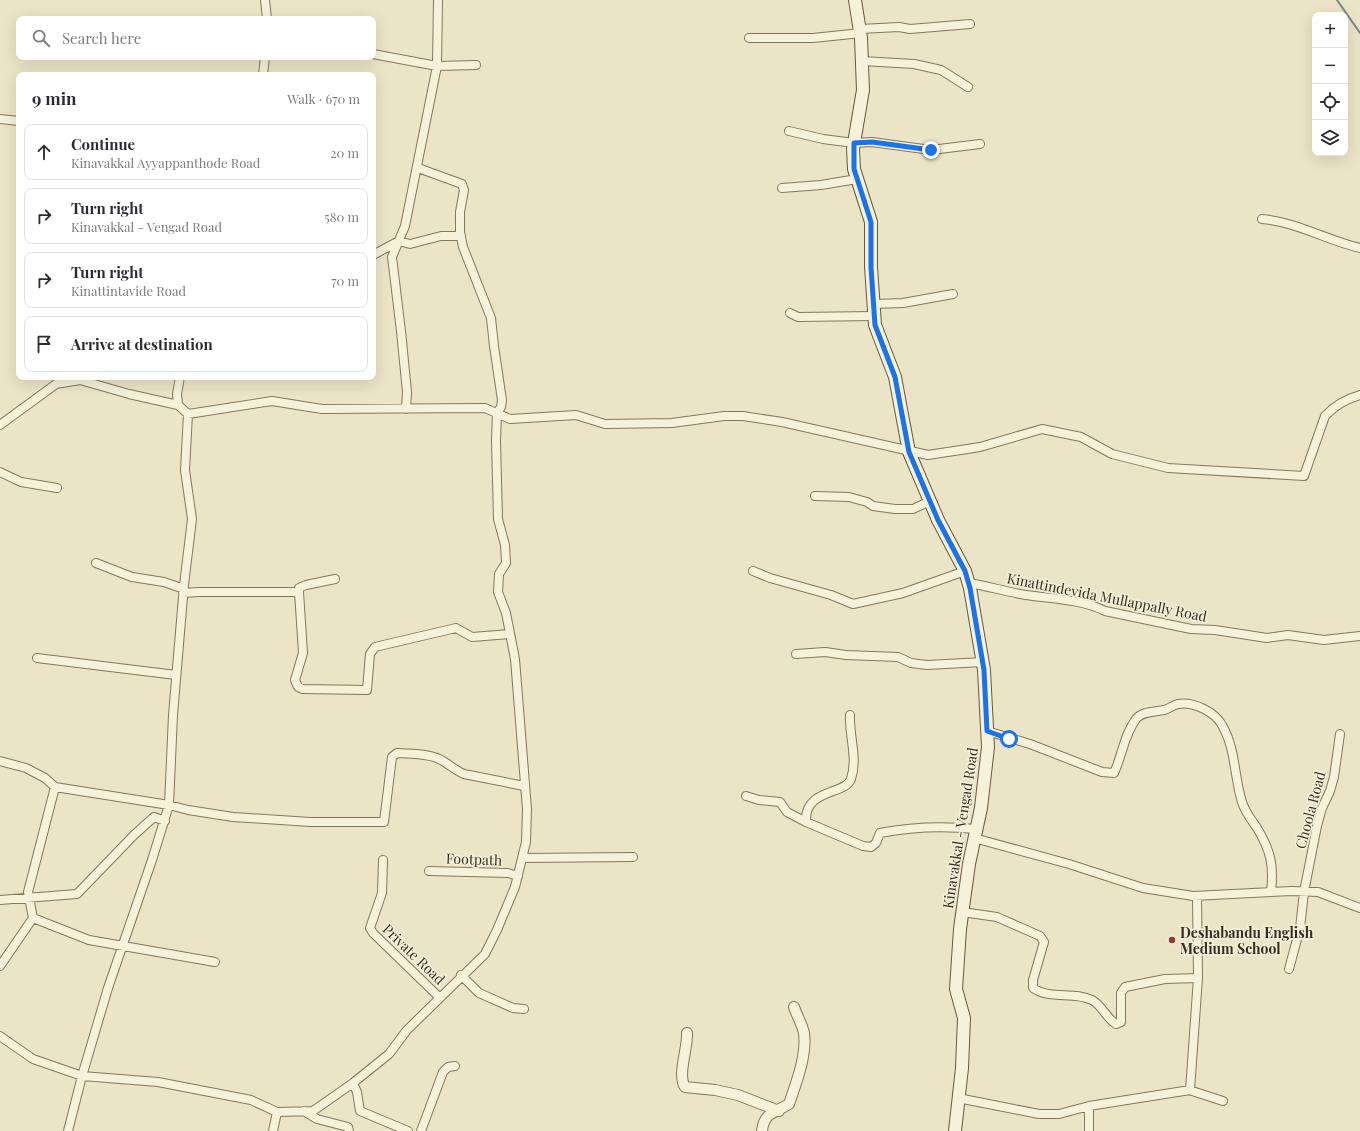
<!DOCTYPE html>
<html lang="en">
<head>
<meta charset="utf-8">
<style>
	body { margin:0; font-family:"Playfair Display",serif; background:#f2f2f3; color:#2b2b33 }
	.controls { position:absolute; right:12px; top:12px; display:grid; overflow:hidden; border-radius:8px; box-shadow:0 4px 16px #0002 }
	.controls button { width:36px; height:36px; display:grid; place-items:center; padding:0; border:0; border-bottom:1px solid #e1e1e2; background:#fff; color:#2b2b33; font:20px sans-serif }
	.stop { position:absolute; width:12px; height:12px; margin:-9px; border:3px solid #1a73e8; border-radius:50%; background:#fff }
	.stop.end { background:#1a73e8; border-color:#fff; box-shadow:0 1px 4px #0008 }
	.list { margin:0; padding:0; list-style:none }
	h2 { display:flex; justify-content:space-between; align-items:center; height:52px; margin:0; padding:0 16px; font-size:17px }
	h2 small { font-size:13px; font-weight:400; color:#7c7c81 }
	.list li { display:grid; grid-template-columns:26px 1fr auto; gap:12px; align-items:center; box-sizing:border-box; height:56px; margin:0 8px 8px; padding:0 8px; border:1px solid #e1e1e2; border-radius:8px }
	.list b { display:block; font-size:15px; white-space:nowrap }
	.list p { margin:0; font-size:13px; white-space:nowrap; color:#7c7c81 }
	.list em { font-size:13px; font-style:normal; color:#7c7c81 }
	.icon { flex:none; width:22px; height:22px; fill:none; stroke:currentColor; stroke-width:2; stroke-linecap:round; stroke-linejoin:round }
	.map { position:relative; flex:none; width:1360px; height:1131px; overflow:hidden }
	.search { position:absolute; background:#fff; box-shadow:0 4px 16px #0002; left:16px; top:16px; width:360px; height:44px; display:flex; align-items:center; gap:10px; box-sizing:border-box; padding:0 14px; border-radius:8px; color:#7c7c81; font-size:15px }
	.panel { position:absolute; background:#fff; box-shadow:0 4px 16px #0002; left:16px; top:72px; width:360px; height:308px; border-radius:8px }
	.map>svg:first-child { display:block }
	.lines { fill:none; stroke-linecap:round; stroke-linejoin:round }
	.stream { stroke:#6f8d88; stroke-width:2 }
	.minor-casing { stroke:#85775d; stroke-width:10 }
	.tertiary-casing { stroke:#85775d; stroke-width:12 }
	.secondary-casing { stroke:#675841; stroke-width:14 }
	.minor { stroke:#f6f1d9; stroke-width:8 }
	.tertiary { stroke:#f6f1d9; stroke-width:10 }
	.secondary { stroke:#f6f1d9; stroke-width:12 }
	.route { stroke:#1a73e8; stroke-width:5 }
	.poi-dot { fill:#8f3b32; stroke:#f3eed6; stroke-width:1.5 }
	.labels { text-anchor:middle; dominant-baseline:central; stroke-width:3.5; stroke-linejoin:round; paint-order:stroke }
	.street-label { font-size:14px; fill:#362d20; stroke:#f3eed6 }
	.poi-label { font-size:14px; font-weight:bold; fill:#362d20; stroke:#f3eed6; text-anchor:start }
</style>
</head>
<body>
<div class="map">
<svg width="1360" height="1131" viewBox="0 0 1360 1131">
	<rect width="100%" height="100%" fill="#ebe4c7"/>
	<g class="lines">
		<path class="stream" d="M1337,0L1360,33"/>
		<defs>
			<path id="minor" d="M265,0L267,19
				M438,0L437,66L476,65
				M860,29L899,27L910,29L970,24
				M749,38H813L861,33
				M373,54L437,66L405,226L392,257L401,331L407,392L406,409
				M862,61L914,64L941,70L968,87
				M263,75L265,57
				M0,119L19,121
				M789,131L823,139L854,143L872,142L931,150L980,144
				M782,188L821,185L857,179
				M1262,219C1297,222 1326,240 1360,248
				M373,255L399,241L410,244L441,236H461
				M874,304L903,303L953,294
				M790,313L798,317L874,316
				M180,377L177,394L178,405L188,414
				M0,425L56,384L80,380L129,394L178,405
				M0,472L21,482L57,488
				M815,496L849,497L867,502L873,506L895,509H913L930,501
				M96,563L132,577L164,582L184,589
				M753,571L770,578L831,595L853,604L903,593L965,571
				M969,583C988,586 1007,592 1026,595C1053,599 1081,599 1105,611L1191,629L1215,630L1267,638L1288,635L1324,640L1360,636
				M299,592L303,653L295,680L298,687L303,689L367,690L370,654L375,647L456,628L472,637L510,634
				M183,593L199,592H299V588L306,585L335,579
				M796,654L825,652L846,655L898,657L911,663L927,665L983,662
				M37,658L176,675
				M850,715C849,736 858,758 851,779C846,795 804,788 806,822L863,846L871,847L876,843L880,833C911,827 945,826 976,829
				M987,731L1030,744L1102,772L1114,773C1122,756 1124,735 1136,719C1142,711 1155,712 1164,710C1169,709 1173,705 1178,704C1193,701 1215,712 1222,725C1236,749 1234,777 1242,802C1245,812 1251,819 1257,828C1271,851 1274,866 1271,892
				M0,761L26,768L45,778L55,787L169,805L188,810L233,817L310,822H384L392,757L397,753C411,754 424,753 437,758C447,762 454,770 464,774L524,786
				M746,796L759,800L780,802L787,812L806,822
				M974,838L1069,864L1143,888L1193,896L1292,891L1318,892L1360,908
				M522,858L633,857
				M383,860L382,893L370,928L373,933L439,997
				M429,871L508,873L518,876
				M0,900L77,894L134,835L154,817L165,821
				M962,912L997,917L1040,936L1044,942L1033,980V988C1050,1000 1074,991 1092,1000C1102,1005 1106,1018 1116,1024L1121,1022V993L1125,987L1165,979L1198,978
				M33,918L89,940L215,962
				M0,966L33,918L28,892L55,787
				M1289,969L1300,928L1304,892L1317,826L1322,808L1330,791L1334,777L1340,734
				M461,975L479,993L513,1008L524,1009
				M0,1036L33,1059L82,1076L158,1082L251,1100L277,1112L313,1111L353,1083L389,1054L407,1030L485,954L497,930L515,887L526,842L527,809L515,659L506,613L498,592L499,574L506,563L505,545L498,519L496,441L497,413L501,407L502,400L494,346L491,318L463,247L460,232V212L464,190L462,184L418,168
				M353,1083L357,1092L360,1111L408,1131
				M1189,1090L1223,1101
				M958,1098L1039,1114H1059L1089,1106L1190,1090L1198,978L1197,896
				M304,1111L317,1119L348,1127L349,1131
				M68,1131L82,1076L108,988L152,860L169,805L173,715L184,585L192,519L185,470L188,414L272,401L322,409L485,408L510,419L576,415L605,424L672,423L724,416H743L782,422L928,455L980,447L1042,429L1081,437L1112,454L1168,468L1304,476L1325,416C1334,406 1346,399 1360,395
				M273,1131L277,1112
				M421,1131L443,1072L448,1067L455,1066
				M1089,1131V1106"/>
			<path id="tertiary" d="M687,1033C688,1048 677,1075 685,1087L715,1090L738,1095L779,1111
				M762,1131C764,1112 775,1113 789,1104C796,1083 807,1056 804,1033C802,1024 797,1016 794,1007"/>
			<path id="secondary" d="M855,0L861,38L863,90L853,149L854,169L871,222V267L875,325L895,377L909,452L938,520L965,571L970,588L984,670L988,747L981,808L969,864L960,929L956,989L964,1018L962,1068L955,1131"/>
		</defs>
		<use href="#minor" class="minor-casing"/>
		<use href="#tertiary" class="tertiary-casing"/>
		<use href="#secondary" class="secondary-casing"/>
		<use href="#minor" class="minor"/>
		<use href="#tertiary" class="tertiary"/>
		<use href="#secondary" class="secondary"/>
	</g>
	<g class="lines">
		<path class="route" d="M931,150L872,142L854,143V169L871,222V267L875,325L895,377L909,452L938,520L965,571L970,588L984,670L987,731L1009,739"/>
	</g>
	<circle class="poi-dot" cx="1172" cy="940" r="4"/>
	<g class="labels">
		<g class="street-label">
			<text transform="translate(1107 597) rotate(11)">Kinattindevida Mullappally Road</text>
			<text transform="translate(1310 810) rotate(-75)">Choola Road</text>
			<text transform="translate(960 828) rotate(-81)">Kinavakkal - Vengad Road</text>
			<text transform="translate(474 859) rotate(2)">Footpath</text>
			<text transform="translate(414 954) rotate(44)">Private Road</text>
		</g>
		<g class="poi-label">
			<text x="1180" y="932">Deshabandu English<tspan x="1180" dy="16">Medium School</tspan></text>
		</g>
	</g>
</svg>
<div class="controls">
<button>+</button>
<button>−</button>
<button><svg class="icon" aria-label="locate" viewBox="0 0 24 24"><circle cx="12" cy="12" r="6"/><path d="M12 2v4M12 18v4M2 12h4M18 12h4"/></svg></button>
<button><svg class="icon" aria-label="layers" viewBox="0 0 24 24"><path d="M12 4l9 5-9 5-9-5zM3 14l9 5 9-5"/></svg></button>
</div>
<div class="stop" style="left:1009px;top:739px"></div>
<div class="stop end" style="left:931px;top:150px"></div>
<div class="search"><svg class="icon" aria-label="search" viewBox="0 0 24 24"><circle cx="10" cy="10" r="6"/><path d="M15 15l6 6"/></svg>Search here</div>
<section class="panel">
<h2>9 min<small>Walk · 670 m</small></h2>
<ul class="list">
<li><svg class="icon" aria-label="ahead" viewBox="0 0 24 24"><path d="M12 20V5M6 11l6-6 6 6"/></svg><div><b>Continue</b><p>Kinavakkal Ayyappanthode Road</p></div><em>20 m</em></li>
<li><svg class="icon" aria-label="right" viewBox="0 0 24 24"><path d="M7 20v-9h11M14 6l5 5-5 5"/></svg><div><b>Turn right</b><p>Kinavakkal - Vengad Road</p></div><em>580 m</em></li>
<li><svg class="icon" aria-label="right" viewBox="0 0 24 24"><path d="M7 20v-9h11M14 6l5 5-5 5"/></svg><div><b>Turn right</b><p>Kinattintavide Road</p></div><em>70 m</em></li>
<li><svg class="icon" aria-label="arrive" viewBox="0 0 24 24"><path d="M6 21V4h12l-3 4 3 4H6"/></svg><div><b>Arrive at destination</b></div></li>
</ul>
</section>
</div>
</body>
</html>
